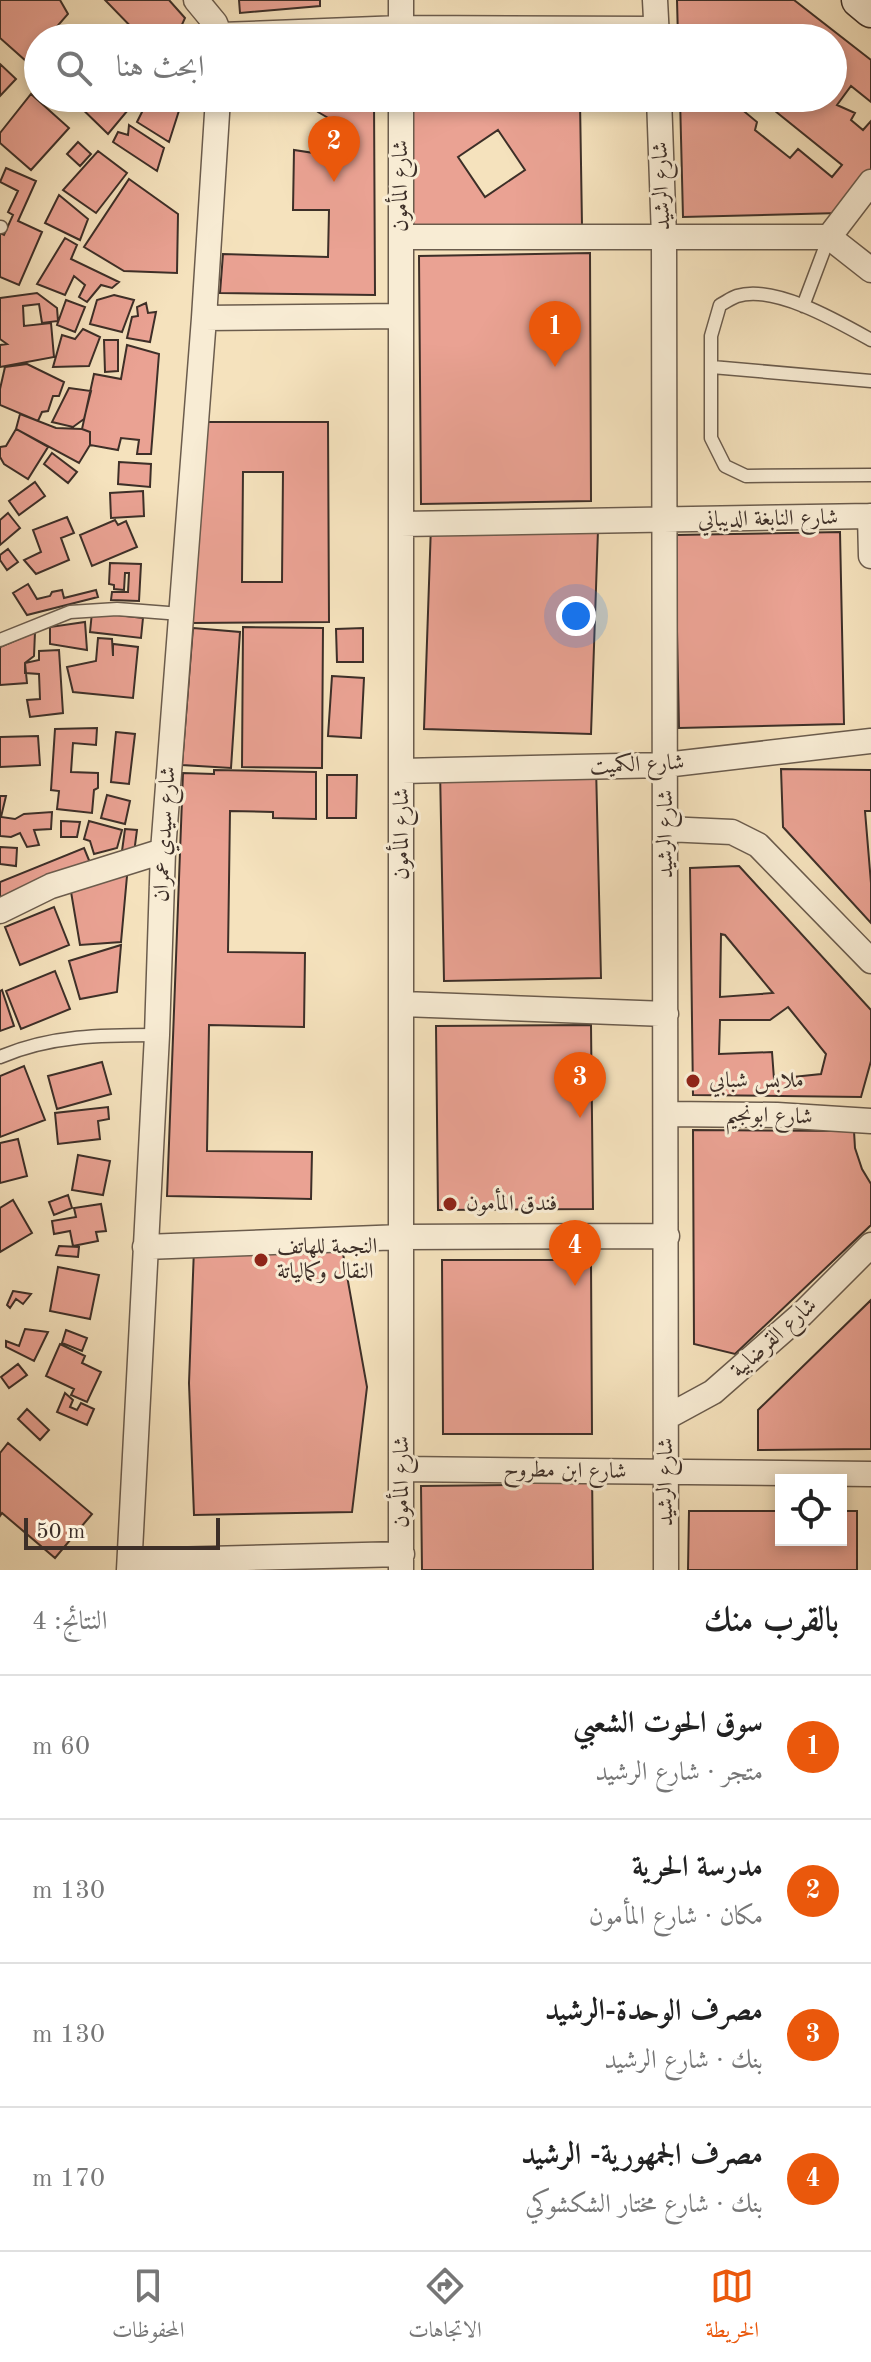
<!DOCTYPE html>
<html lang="ar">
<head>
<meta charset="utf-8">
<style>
	body { margin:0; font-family:"Old Standard TT",Amiri,serif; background:#f2f2f2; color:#222; direction:rtl }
	.controls { position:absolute; right:24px; bottom:24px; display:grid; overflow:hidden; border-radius:0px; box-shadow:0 4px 12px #0003 }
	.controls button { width:72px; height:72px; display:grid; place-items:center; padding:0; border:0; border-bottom:2px solid #e0e0e0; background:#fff; color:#222; font:40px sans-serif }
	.scale { position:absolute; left:24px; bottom:20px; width:196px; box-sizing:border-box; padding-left:8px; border:4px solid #3d2f28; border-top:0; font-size:22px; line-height:28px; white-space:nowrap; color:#3d2f28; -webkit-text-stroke:6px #f8ecd4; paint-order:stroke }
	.you { position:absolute; left:576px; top:616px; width:28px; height:28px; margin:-20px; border:6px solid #fff; border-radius:50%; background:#1a73e8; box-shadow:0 0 0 12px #1a73e833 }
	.badge { display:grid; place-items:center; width:52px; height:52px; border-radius:50%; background:#ea580c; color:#fff; font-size:26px; font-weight:700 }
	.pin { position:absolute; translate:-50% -66px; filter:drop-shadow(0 2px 4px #0008) }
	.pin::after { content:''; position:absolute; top:42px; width:28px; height:24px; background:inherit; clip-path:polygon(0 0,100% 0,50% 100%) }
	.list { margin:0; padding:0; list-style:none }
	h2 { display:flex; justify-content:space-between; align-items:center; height:104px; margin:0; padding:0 32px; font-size:34px }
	h2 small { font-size:26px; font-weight:400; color:#767676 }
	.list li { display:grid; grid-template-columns:52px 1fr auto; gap:24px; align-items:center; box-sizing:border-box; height:144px; padding:0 32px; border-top:2px solid #e0e0e0 }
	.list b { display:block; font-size:30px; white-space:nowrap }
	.list p { margin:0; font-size:26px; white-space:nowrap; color:#767676 }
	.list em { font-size:26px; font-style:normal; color:#767676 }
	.icon { flex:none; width:44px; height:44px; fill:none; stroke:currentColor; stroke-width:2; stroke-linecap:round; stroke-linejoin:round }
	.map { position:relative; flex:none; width:871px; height:1570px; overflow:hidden; direction:ltr }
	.search { position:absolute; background:#fff; box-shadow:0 4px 12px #0003; left:24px; right:24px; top:24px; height:88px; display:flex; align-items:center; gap:20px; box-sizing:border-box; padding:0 28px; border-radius:44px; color:#767676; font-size:30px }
	.sheet { height:680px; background:#fff }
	nav { display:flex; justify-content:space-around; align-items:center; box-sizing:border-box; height:112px; border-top:2px solid #e0e0e0; background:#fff; font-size:22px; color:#767676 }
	nav a { display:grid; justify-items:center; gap:4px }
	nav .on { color:#ea580c }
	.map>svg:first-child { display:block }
	.building { fill:#eaa293; stroke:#3d2f28; stroke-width:2; fill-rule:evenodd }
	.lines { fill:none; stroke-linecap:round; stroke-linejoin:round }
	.lane-casing { stroke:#6b5c4d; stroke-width:15 }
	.street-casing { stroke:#6b5c4d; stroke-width:27 }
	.secondary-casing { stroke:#3d2f28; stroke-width:37 }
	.lane { stroke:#f8ecd4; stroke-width:12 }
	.street { stroke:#f8ecd4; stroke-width:24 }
	.secondary { stroke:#f8ecd4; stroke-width:34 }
	.poi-dot { fill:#8f2418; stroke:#f8ecd4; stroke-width:3 }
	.labels { text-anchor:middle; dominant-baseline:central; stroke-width:6; stroke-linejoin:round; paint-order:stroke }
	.street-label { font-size:22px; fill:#3d2f28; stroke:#f8ecd4 }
	.poi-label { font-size:22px; fill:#3d2f28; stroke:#f8ecd4; text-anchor:start }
</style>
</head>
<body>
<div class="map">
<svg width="871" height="1570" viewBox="0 0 871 1570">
	<rect width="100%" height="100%" fill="#f5e2bd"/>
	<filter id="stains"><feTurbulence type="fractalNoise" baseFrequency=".0025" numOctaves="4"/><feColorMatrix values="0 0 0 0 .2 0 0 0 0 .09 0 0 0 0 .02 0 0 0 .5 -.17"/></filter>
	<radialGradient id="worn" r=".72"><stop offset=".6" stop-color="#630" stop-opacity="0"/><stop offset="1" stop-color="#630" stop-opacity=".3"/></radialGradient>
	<path class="building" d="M0,0H60L68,14L47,38H38V48L26,61L0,38Z
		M105,0H169L185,18L176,38H163L151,29L140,36Z
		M239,0H320V6L240,13Z
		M677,0H794L871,60V102L851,86L837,105L855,113L851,120L863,130L871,121V173L840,213L683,217L680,98H728L757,122L755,130L790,158L798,149L832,177L842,165L759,98H833V38H678Z
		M0,64L16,79L0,96Z
		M31,94L69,128L31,170L0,143V133Z
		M71,98H138L108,134Z
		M162,98H183L169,142L137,122L147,102L159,107Z
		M305,98H374L375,295L220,293L223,254L328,257L329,210H293L294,150L327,155L330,119L318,112L307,103Z
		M407,98H539L541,101H580L582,226L409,228ZM498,130L525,170L485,197L458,157Z
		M129,125L164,148L157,171L113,142L118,132L128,135Z
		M78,142L91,154L80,166L67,154Z
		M98,151L127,173L96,213L63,190Z
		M6,168L36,181L18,221L42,232L19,285L0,277V233L4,235L13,215L8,212L18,191L0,182Z
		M129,179L178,214L177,273L124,271L84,247Z
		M59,195L88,219L80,240L45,223Z
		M65,238L77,245L71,259L119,282L112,288L101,285L87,302L79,297L85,285L74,276L65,295L37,284Z
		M590,253L591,501L421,504L419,256Z
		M37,293L57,308L58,321L42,323L39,304L23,306L24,326L51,323L54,357L0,367V345L7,344L0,339V298Z
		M114,295L134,300L122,332L90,324L97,300Z
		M66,300L85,307L75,332L57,325Z
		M146,303L148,313L156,312L150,342L127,338L132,317L138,316L137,307Z
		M83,329L100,337L89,366L53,367L62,335L75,339Z
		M104,340H118V371L105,372Z
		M127,345L159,354L151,454H137L139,440L121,438L118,450L90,445V432L82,429L94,374L121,379Z
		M27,364L64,382L59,396H53L48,411L42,412L38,421L0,405V389L5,367Z
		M69,388L91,391L84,419L73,427L52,422Z
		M20,414L56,428L82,429L90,432V445L79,463L16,429Z
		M206,422H328L329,622L190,623ZM243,472H283L282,582H242Z
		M16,429L48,447L28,479L4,464L0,457V447L6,446Z
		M52,453L77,472L68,483L44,464Z
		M119,462L151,464L150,487L118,484Z
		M35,482L45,496L19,515L9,501Z
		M143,491L144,516L111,518L110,493Z
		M8,513L20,528L0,545V520Z
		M67,517L74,533L61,538L69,560L36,574L24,560L41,552L33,530Z
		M115,520L118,525L126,521L137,547L92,566L80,535Z
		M431,525L598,530L591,734L424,729Z
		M840,532L844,724L679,728L675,535Z
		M8,549L18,562L7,570L0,560V555Z
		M110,563L141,564L139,601L111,600L112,592H128L129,573H125L124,590L114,589V585L109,584Z
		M28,584L37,599L50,596L52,592L62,590L64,598L96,590L98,597L27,615L13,593Z
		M92,612L143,618L141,638L90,632Z
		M85,622L87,650L50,644V627Z
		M243,627L323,628L322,768L242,767Z
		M193,628L240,632L231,768L182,765Z
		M363,628V662H337L336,629Z
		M35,632L34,656L25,663L27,683L0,685V647Z
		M98,638L112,639L113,656V644L138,647L133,698L73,692L67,667L96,661Z
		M59,650L63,713L30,717L27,700L40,699L39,674L25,673V663L39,660V651Z
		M332,676L364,678L361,738L328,736Z
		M97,728L96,745L73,743L71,772L98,773V788L94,790L92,813L57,809L59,791L51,790L55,729Z
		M116,732L135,734L129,784L111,782Z
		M38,736L40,765L0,767V737Z
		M596,766L601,978L444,981L440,769Z
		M781,769L871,770V811H865L871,883V923L783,827Z
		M214,770L316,772V819L273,818V812L230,811L228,952L305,953L304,1027L209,1025L207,1151L312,1152L311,1199L167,1196L183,773L214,774Z
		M327,775H357L356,818H327Z
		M107,795L130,801L125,824L101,818Z
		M0,796H6L1,817L15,819L24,814L52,812L51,829L34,830L39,845L27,847L20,833L11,837L0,836Z
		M61,821L80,822L77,837H61Z
		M89,821L122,830L117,848L94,854L90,841L84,839Z
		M125,829L137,830L134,853L122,851Z
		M0,847L17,848L16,866L0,864Z
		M84,848L91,865L0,901V882Z
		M128,865L121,942L80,945L70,886Z
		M739,866L871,1010V1061L861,1097L693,1095L690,868ZM721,934L725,935L773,993L720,997ZM788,1007L826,1054L821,1074L774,1079L772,1052L719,1054L720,1020H770Z
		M54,907L69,945L20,965L5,927Z
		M121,945L117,992L80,999L69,961Z
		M55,971L70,1009L21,1029L6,991Z
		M2,990L14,1026L0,1031V991Z
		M591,1025L593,1209L438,1210L436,1026Z
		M102,1062L111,1094L57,1109L48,1076Z
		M24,1066L45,1120L0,1137V1076Z
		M108,1107L109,1119L98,1121L100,1139L58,1144L55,1113Z
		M693,1130L854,1131L855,1148L862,1169L871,1184V1225L735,1354L694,1344Z
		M18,1139L27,1176L0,1183V1143Z
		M78,1155L110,1161L103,1195L72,1190Z
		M68,1195L72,1208L54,1215L49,1202Z
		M13,1200L32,1233L0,1252V1208Z
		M101,1204L106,1231L96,1232L98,1241L73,1246L70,1231L54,1234L52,1221L76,1217L74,1208Z
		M59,1246L79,1247L78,1257L56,1255Z
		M194,1248H342L367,1387L352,1512L194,1515L189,1383Z
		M442,1260H591L592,1434H443Z
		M58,1267L99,1275L90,1319L50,1311Z
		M13,1291L31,1294L23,1304L16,1299L10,1308L7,1305Z
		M871,1300V1449L758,1450V1410Z
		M25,1329L48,1332L34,1361L6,1347V1341L19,1346Z
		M66,1330L87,1338L82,1351L62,1343Z
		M60,1344L85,1356L82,1363L101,1372L87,1402L71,1395L74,1389L46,1376Z
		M18,1364L27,1375L9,1388L1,1377Z
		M65,1393L73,1400L70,1407L77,1410L81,1403L94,1409L87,1425L57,1412Z
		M27,1409L49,1430L40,1440L18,1419Z
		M8,1443L92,1514L55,1558L2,1513L0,1516V1453Z
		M521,1468H592L593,1570H422L421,1486L521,1485Z
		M689,1511H781V1540H841V1511H857V1570H688Z"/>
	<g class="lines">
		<defs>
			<path id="lane" d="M0,227H1
				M803,306L829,237
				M871,340C839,322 774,284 737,296C731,298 726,302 720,305L711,336V438L725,466L746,476L871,475
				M712,367L871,381
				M0,640L70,612L117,609L181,614
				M0,1057C51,1035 103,1035 157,1035"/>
			<path id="street" d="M196,0L215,23L221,38
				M655,0L657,38
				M221,35L401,28L656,29
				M401,38V0
				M401,98V1570
				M659,98L664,237L666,1570
				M401,237H829
				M829,237L871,182
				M829,237L871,270
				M204,318L401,316
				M870,516L871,556
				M401,524L871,516
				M402,771L665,765L871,741
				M666,829L732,832L758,845L871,961
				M0,911L51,886L163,851
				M403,1004L666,1014
				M666,1114L777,1115L871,1121
				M145,1247L402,1237L667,1236
				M667,1417L713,1392L802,1314L871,1245
				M402,1469L871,1474
				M130,1561L402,1554
				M129,1570L157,1035L163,851L204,318L218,98"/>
			<path id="secondary" d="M859,0L871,10"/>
		</defs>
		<use href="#lane" class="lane-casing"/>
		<use href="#street" class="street-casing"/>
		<use href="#secondary" class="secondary-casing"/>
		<use href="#lane" class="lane"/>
		<use href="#street" class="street"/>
		<use href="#secondary" class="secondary"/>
	</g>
	<g class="poi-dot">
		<circle cx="693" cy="1081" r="8"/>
		<circle cx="450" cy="1204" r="8"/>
		<circle cx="261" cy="1260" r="8"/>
	</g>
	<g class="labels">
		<g class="street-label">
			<text transform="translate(401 186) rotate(-90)">شارع المأمون</text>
			<text transform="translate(662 186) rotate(-92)">شارع الرشيد</text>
			<text transform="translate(768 519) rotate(-1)">شارع النابغة الديباني</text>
			<text transform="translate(637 765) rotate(-3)">شارع الكميت</text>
			<text transform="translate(165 834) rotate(-87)">شارع سيدي عمران</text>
			<text transform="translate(402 834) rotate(-90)">شارع المأمون</text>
			<text transform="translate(666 834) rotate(-90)">شارع الرشيد</text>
			<text transform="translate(769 1116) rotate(2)">شارع ابونجيم</text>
			<text transform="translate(774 1338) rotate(-42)">شارع القرضابية</text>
			<text transform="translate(565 1471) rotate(1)">شارع ابن مطروح</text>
			<text transform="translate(402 1482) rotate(-90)">شارع المأمون</text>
			<text transform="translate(666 1482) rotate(-90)">شارع الرشيد</text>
		</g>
		<g class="poi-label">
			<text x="709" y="1081">ملابس شبابي</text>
			<text x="466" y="1204">فندق المأمون</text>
			<text x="277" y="1247">النجمة للهاتف<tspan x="277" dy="25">النقال وكمالياتة</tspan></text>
		</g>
	</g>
	<rect width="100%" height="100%" filter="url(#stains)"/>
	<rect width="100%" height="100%" fill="url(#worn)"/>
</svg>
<div class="controls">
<button><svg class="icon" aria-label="locate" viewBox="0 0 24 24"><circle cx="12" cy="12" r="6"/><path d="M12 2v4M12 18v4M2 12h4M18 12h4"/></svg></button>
</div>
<div class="scale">50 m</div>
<div class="you"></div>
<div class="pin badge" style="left:555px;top:367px">1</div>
<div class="pin badge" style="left:334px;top:182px">2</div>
<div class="pin badge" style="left:580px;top:1118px">3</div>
<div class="pin badge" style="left:575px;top:1286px">4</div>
<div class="search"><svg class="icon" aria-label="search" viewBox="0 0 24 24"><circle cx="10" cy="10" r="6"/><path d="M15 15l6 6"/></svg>ابحث هنا</div>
</div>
<section class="sheet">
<h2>بالقرب منك<small>النتائج: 4</small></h2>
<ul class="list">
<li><span class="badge">1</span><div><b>سوق الحوت الشعبي</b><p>متجر · شارع الرشيد</p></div><em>60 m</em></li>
<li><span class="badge">2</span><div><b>مدرسة الحرية</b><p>مكان · شارع المأمون</p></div><em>130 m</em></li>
<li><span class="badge">3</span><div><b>مصرف الوحدة-الرشيد</b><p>بنك · شارع الرشيد</p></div><em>130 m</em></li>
<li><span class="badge">4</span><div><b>مصرف الجمهورية- الرشيد</b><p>بنك · شارع مختار الشكشوكي</p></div><em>170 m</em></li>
</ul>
</section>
<nav>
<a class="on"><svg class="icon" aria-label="map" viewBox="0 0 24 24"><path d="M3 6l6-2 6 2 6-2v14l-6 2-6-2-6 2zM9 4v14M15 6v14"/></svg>الخريطة</a>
<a><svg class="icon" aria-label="directions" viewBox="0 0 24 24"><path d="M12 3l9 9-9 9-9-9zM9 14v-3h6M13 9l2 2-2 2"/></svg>الاتجاهات</a>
<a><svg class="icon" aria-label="saved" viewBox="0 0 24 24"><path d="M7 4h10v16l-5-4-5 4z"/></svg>المحفوظات</a>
</nav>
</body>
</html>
